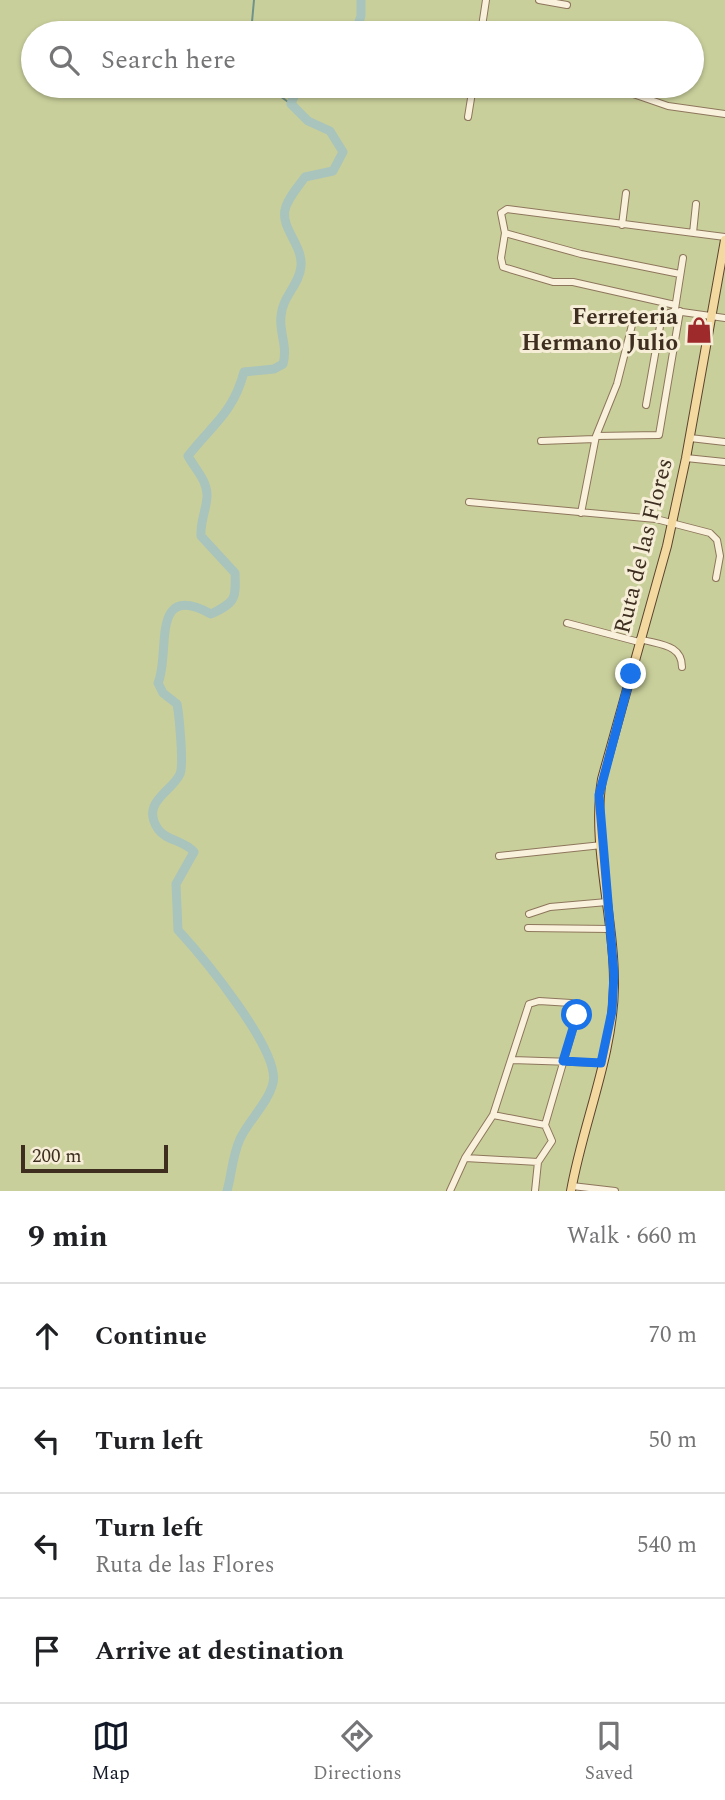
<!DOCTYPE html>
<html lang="en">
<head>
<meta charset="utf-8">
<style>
	body { margin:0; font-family:Spectral,serif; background:#f6f6f6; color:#202124 }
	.scale { position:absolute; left:21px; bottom:18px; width:147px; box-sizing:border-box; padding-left:7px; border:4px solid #3d2e20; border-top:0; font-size:19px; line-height:24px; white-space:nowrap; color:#3d2e20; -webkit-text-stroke:5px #f7eed8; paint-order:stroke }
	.stop { position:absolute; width:21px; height:21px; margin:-16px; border:5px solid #1a73e8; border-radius:50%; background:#fff }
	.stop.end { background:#1a73e8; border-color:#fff; box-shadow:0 2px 7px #0008 }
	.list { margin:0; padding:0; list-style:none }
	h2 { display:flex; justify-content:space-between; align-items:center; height:91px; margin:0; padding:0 28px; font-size:30px }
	h2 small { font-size:23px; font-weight:400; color:#757577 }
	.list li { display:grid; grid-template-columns:46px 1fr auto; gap:21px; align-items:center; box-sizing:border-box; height:105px; padding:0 28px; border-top:2px solid #e0e0e0 }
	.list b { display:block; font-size:26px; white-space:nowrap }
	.list p { margin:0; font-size:23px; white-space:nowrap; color:#757577 }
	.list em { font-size:23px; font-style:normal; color:#757577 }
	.icon { flex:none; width:38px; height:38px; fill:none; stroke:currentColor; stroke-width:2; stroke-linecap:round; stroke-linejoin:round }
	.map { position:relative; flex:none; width:725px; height:1191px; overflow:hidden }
	.search { position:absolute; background:#fff; box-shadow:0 2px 5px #0004; left:21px; right:21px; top:21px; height:77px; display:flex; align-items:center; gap:18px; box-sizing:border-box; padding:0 24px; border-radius:38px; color:#757577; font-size:26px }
	.sheet { height:511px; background:#fff }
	nav { display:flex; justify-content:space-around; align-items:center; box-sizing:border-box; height:98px; border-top:2px solid #e0e0e0; background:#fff; font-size:19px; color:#757577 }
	nav a { display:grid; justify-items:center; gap:4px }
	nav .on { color:#111827 }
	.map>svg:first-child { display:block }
	.green { fill:#c9cf9b; fill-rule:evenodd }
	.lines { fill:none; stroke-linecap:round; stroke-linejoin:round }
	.stream { stroke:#6f938a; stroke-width:2 }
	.river { stroke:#a9c4bc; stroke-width:9 }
	.minor-casing { stroke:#8d765c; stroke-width:8 }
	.major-casing { stroke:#5b4430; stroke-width:10 }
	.minor { stroke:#faf1dc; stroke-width:6 }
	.major { stroke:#f3d9a0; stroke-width:8 }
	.route { stroke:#1a73e8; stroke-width:9 }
	.labels { text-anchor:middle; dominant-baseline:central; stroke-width:6; stroke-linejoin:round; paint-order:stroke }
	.poi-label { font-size:23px; font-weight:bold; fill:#3d2e20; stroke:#f7eed8; text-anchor:end }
	.street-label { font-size:23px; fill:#3d2e20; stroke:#f7eed8 }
</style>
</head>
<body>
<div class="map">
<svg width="725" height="1191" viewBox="0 0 725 1191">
	<rect width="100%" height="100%" fill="#f0e4c8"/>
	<path class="green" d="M0,0H725V1191H0ZM33,33H692V86H33Z"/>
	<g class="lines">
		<path class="stream" d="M251,33L254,0
			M266,86L291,104"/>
		<path class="river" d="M355,33L361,16V0
			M227,1191C232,1173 232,1157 240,1139C249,1120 268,1103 273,1083C281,1051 201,955 178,930L176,884L194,852C184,840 166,841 158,829C140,802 172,792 180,774C184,765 179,714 177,704L163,693L158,683C171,654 149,580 211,614C236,602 236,599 235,573L201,536C200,522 206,511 207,497C208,481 195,469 188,456C213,424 233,413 244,372L274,369L283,364C288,346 279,333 281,316C282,297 300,284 301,266C303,246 281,228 285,210C287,199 298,187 305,177L333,171L343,152L330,131L308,121L291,104L298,86"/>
		<defs>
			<path id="minor" d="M539,0L567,5
				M481,33L486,0
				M610,86L668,106L725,114
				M468,117L473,86
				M622,225L626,193
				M505,233L581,254L680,274
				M693,233L696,204
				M675,305L573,282H553L503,267L501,258L505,233L501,213L507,209L725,237
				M675,309L683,258
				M646,405L662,315L675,311L725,318
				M596,436L617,384L633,321
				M690,438L725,442
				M541,441L595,439
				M686,458L725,462
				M469,502L656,519L710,533L717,540L720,556L716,578
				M581,513L596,436L659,435L680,311
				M567,623L639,642
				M640,639C659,645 682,644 682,667
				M499,856L602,845
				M529,914L550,907L607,902
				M528,928L610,929
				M512,1060L602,1063
				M465,1158L493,1115
				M572,1186L615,1191
				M450,1191L465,1158L538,1162
				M535,1191L538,1162L552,1141L545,1125L577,1015L575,1006L571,1003L539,1001L529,1004L493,1115L545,1125"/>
			<path id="major" d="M571,1191C583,1123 613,1056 614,987C615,918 591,847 602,779L667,546L686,458L725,240"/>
		</defs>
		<use href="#minor" class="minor-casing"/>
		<use href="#major" class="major-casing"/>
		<use href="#minor" class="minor"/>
		<use href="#major" class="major"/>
	</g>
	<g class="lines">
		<path class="route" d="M577,1015L563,1061L601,1063L612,1011L614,974L599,795L631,674"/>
	</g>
	<defs>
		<symbol id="shop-bare" viewBox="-9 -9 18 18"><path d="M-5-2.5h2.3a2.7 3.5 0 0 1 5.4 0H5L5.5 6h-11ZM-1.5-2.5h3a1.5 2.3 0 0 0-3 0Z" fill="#9e2a2b" stroke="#f7eed8" stroke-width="2.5" paint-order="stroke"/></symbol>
	</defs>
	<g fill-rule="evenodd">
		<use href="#shop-bare" x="680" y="311" width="38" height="38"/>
	</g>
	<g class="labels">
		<g class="poi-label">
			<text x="678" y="317">Ferreteria<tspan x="678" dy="26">Hermano Julio</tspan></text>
		</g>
		<g class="street-label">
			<text transform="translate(644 546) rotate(-76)">Ruta de las Flores</text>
		</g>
	</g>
</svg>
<div class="scale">200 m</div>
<div class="stop" style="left:577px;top:1015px"></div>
<div class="stop end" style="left:631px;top:674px"></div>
<div class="search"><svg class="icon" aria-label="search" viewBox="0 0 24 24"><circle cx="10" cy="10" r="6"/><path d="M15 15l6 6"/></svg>Search here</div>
</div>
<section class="sheet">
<h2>9 min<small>Walk · 660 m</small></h2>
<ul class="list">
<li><svg class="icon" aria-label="ahead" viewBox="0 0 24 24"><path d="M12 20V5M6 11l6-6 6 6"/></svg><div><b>Continue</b></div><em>70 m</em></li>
<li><svg class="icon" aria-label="left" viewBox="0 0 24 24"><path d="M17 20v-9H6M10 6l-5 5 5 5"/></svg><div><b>Turn left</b></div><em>50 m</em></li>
<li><svg class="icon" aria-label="left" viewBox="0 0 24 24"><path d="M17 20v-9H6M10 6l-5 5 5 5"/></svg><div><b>Turn left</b><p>Ruta de las Flores</p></div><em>540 m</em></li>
<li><svg class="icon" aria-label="arrive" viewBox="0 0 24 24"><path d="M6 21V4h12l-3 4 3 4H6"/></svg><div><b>Arrive at destination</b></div></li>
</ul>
</section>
<nav>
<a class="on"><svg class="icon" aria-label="map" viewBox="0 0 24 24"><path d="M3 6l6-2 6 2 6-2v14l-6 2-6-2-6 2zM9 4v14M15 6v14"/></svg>Map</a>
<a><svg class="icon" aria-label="directions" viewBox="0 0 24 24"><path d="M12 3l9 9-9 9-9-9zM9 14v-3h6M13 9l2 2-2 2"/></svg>Directions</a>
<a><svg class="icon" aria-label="saved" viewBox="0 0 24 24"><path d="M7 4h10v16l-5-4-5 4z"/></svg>Saved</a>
</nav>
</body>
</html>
